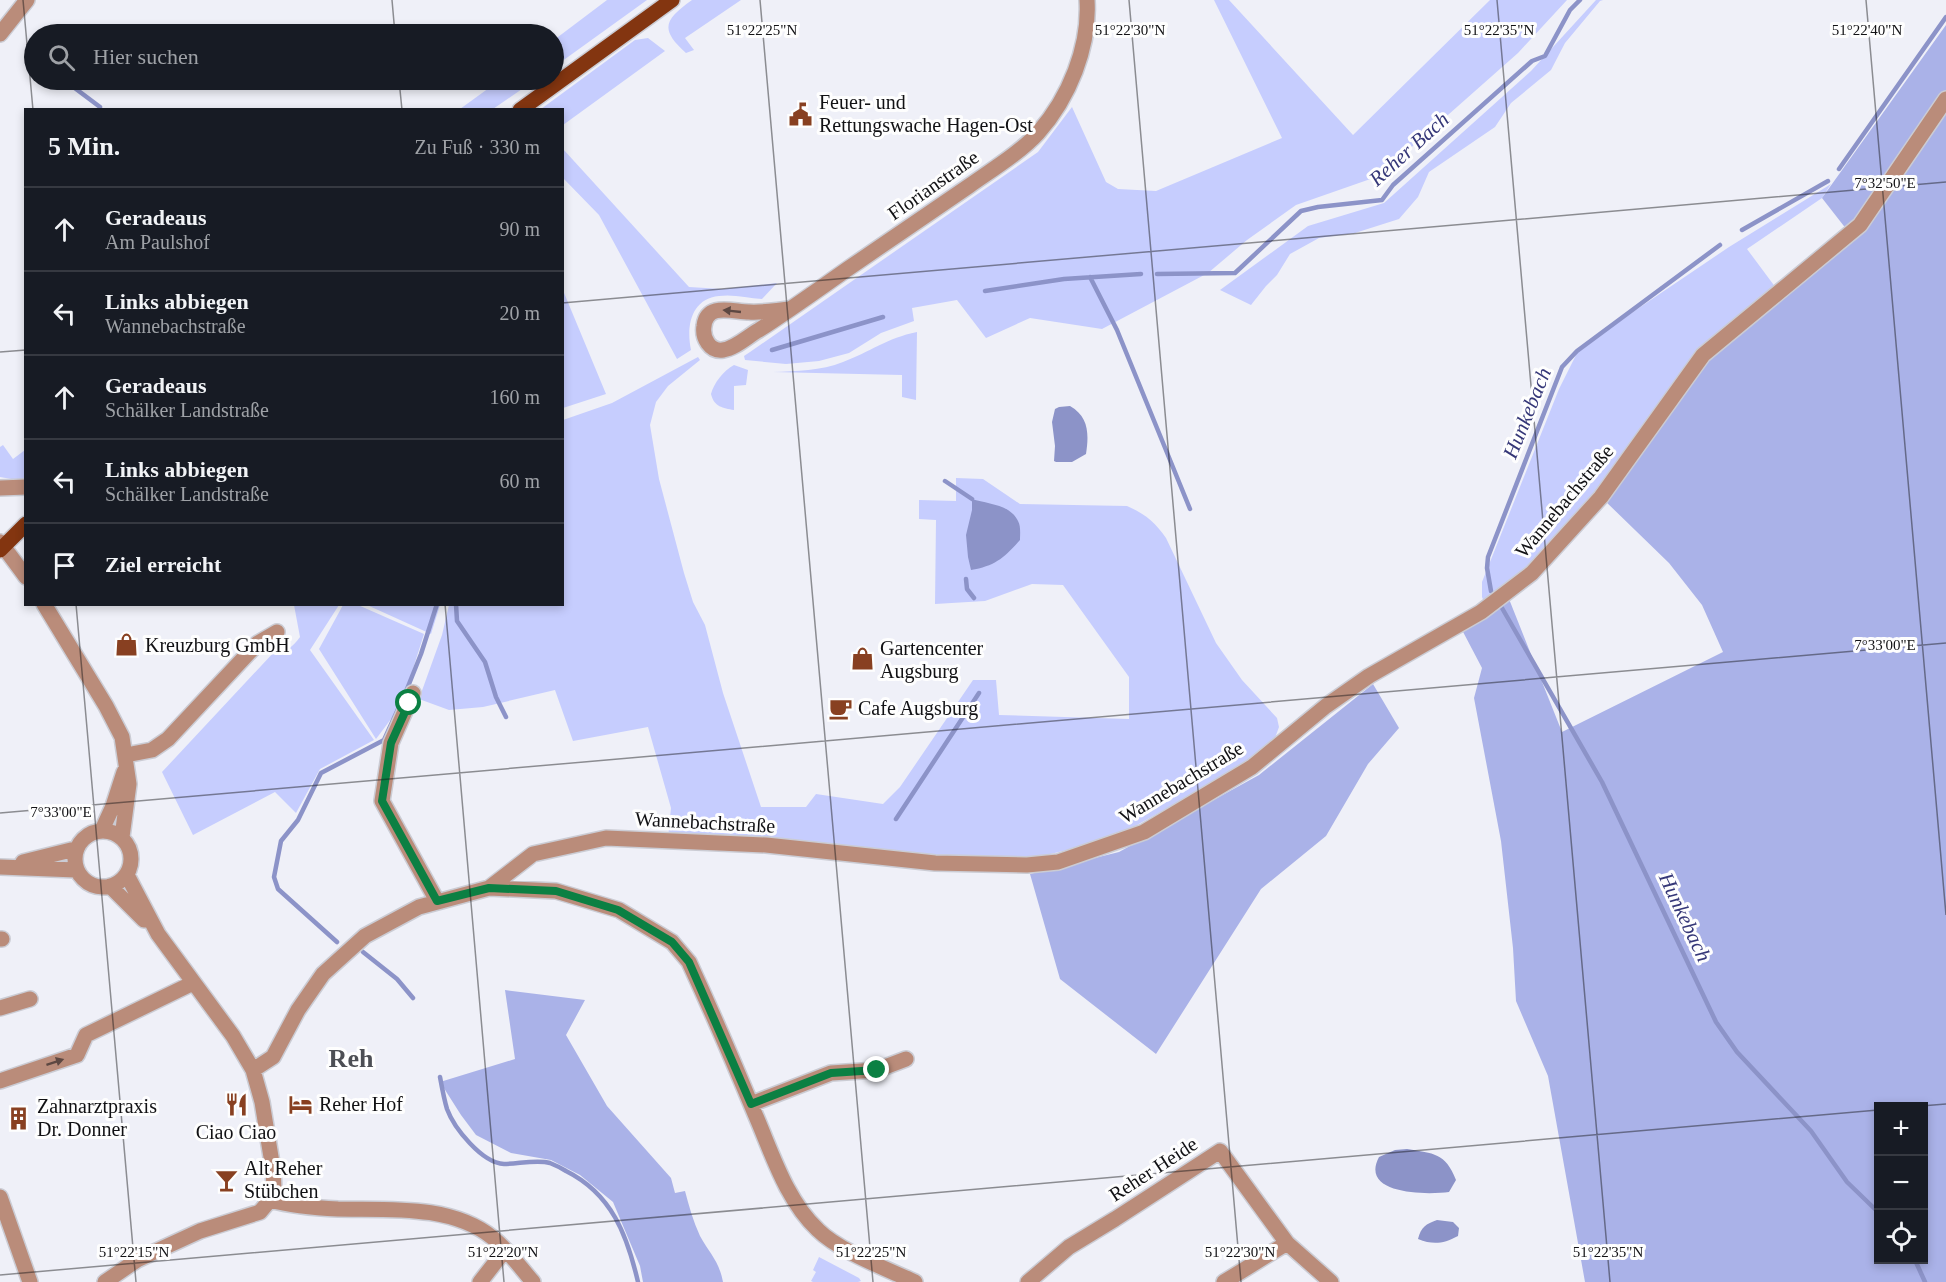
<!DOCTYPE html>
<html lang="de">
<head>
<meta charset="utf-8">
<style>
	body { margin:0; font-family:Georgia,serif; background:#242831; color:#f1f3f6 }
	.controls { position:absolute; right:18px; bottom:18px; display:grid; overflow:hidden; border-radius:0px; box-shadow:0 3px 9px #0003 }
	.controls button { width:54px; height:54px; display:grid; place-items:center; padding:0; border:0; border-bottom:2px solid #363941; background:#171b24; color:#f1f3f6; font:30px sans-serif }
	.stop { position:absolute; width:18px; height:18px; margin:-14px; border:4px solid #0b8043; border-radius:50%; background:#fff }
	.stop.end { background:#0b8043; border-color:#fff; box-shadow:0 2px 6px #0008 }
	.list { margin:0; padding:0; list-style:none }
	h2 { display:flex; justify-content:space-between; align-items:center; height:78px; margin:0; padding:0 24px; font-size:26px }
	h2 small { font-size:20px; font-weight:400; color:#9ea1a6 }
	.list li { display:grid; grid-template-columns:39px 1fr auto; gap:18px; align-items:center; box-sizing:border-box; height:84px; padding:0 24px; border-top:2px solid #363941 }
	.list b { display:block; font-size:22px; white-space:nowrap }
	.list p { margin:0; font-size:20px; white-space:nowrap; color:#9ea1a6 }
	.list em { font-size:20px; font-style:normal; color:#9ea1a6 }
	.icon { flex:none; width:33px; height:33px; fill:none; stroke:currentColor; stroke-width:2; stroke-linecap:round; stroke-linejoin:round }
	.map { position:relative; flex:none; width:1946px; height:1282px; overflow:hidden }
	.search { position:absolute; background:#171b24; box-shadow:0 3px 9px #0003; left:24px; top:24px; width:540px; height:66px; display:flex; align-items:center; gap:15px; box-sizing:border-box; padding:0 21px; border-radius:33px; color:#9ea1a6; font-size:22px }
	.panel { position:absolute; background:#171b24; box-shadow:0 3px 9px #0003; left:24px; top:108px; width:540px; height:498px; border-radius:0px }
	.map>svg:first-child { display:block }
	.green { fill:#c6cdfe }
	.forest { fill:#aab2e8; fill-rule:evenodd }
	.water { fill:#8c93c8 }
	.lines { fill:none; stroke-linecap:round; stroke-linejoin:round }
	.stream { stroke:#8c93c8; stroke-width:4.5 }
	.minor-casing { stroke:#cbccd4; stroke-width:18 }
	.major-casing { stroke:#cbccd4; stroke-width:18 }
	.minor { stroke:#ba8c7a; stroke-width:15 }
	.major { stroke:#833510; stroke-width:15 }
	.oneway { fill:#5d4842 }
	.route { stroke:#0b8043; stroke-width:8 }
	.ticks { fill:none; stroke:#111114; stroke-width:1.5; stroke-opacity:0.45 }
	.labels { text-anchor:middle; dominant-baseline:central; stroke-width:6; stroke-linejoin:round; paint-order:stroke }
	.poi-label { font-size:20px; fill:#111114; stroke:#fefefe; text-anchor:start }
	.street-label { font-size:20px; fill:#111114; stroke:#fefefe }
	.water-label { font-size:21px; font-style:italic; fill:#353778; stroke:#fefefe }
	.district-label { font-size:26px; font-weight:bold; fill:#4c4e54; stroke:#fefefe }
	.ticks-label { font-size:15px; text-anchor:middle; fill:#111114; stroke:#fefefe; stroke-width:6; stroke-linejoin:round; paint-order:stroke }
</style>
</head>
<body>
<div class="map">
<svg width="1946" height="1282" viewBox="0 0 1946 1282">
	<rect width="100%" height="100%" fill="#eff0f8"/>
	<path class="green" d="M607,0H647L554,67V40Z
		M692,0H741L685,38L694,50L686,53C658,28 666,19 692,0Z
		M1214,0H1229L1353,135L1490,0H1567L1518,53L1379,176L1296,205L1247,240L1208,273L1102,329L1030,318L986,338L957,300L912,308L914,321L881,333L849,353L819,361L786,364L745,360L744,356L750,352L1038,152L1072,107L1106,182L1118,189L1156,191L1282,138Z
		M1596,0H1603L1600,1L1565,43L1551,70L1511,103L1495,127L1429,172L1418,197L1399,219L1355,233L1319,238L1290,254L1277,275L1266,286L1251,305L1220,290L1308,226L1384,203L1531,71Z
		M648,38L665,51L563,125L562,110L541,109L635,40Z
		M500,80H535L493,109H460Z
		M563,149L689,287L722,289L777,283L762,299C748,298 733,294 719,296C691,299 686,326 691,350L677,359L599,215L563,178Z
		M1831,184L1822,198L1747,249L1776,288L1596,495L1529,568L1485,605L1482,597V582L1559,389L1577,353L1627,316L1729,247Z
		M562,288L606,394L563,408H562Z
		M917,332L916,400L902,397V375L773,372C796,371 821,371 843,362C870,352 887,338 917,332Z
		M698,357L700,360L668,386L656,402L650,425L659,479L684,573L693,602L705,625L723,693L761,807H806L816,794L883,804L900,787L973,680H996L999,715L1129,719V677L1063,585L1032,584L985,601L935,604L936,520L919,519V500L956,501V478L983,479L1020,504L1127,506C1145,514 1155,522 1166,538L1216,643L1242,680L1277,718L1279,727L1272,746L1248,763L1112,839L1026,860H935L668,838L671,808L648,727L573,741L555,690L483,707L449,710L419,699L442,635L449,605L562,604L563,420L612,403Z
		M734,365L748,370L746,385L734,386V410C723,408 714,407 711,394C714,383 723,371 734,365Z
		M3,445L13,459L25,450V478L17,480L0,477V447Z
		M294,605H339L310,650L374,740L320,769L296,813L275,792L193,835L162,772L275,651C287,651 292,648 300,637Z
		M343,605H358L424,634L411,675L394,715L376,739L319,649Z
		M440,605L431,634L367,605L440,604Z
		M819,1257L859,1278L861,1281L858,1282H813L811,1281L816,1272L813,1270Z"/>
	<path class="forest" d="M1946,25V1282H1585L1548,1076L1516,1001L1513,948L1501,841L1474,698L1482,668L1461,628L1509,599L1562,732L1723,652L1702,605L1669,563L1601,497L1703,355L1847,230L1822,198ZM1878,1106H1924V1260H1878Z
		M1373,684L1399,728L1368,764L1326,836L1261,889L1156,1054L1060,979L1030,874L1119,852L1259,775Z
		M505,990L585,1000L566,1035L607,1106L671,1178L675,1193L685,1191C689,1206 693,1221 700,1236C710,1254 719,1261 723,1282H643L640,1266L613,1202L580,1175L551,1160L511,1153L476,1135L461,1115L440,1082L515,1059Z"/>
	<path class="water" d="M1070,406C1089,417 1089,434 1086,454L1072,462H1056L1054,461L1055,446L1052,422L1055,409L1059,407Z
		M972,499C987,504 1010,504 1018,521C1021,526 1020,535 1020,540C1004,558 995,566 971,570L968,557L966,535L972,510Z
		M1407,1149C1434,1154 1445,1152 1456,1180L1449,1192C1427,1195 1359,1195 1379,1157L1395,1150Z
		M1437,1220L1453,1222L1459,1228L1458,1236C1443,1244 1433,1245 1418,1239C1421,1227 1426,1224 1437,1220Z"/>
	<g class="lines">
		<path class="stream" d="M33,42L34,45
			M64,80L100,107
			M1839,169L1946,17
			M1742,230L1828,181
			M1157,274L1235,273L1301,211L1318,207L1382,200L1393,185L1532,61L1545,56L1570,10L1580,0
			M1090,277L1117,330L1190,509
			M985,291L1064,279L1141,274
			M772,350L883,317
			M945,481L972,499
			M966,579L967,589L974,598
			M1491,591L1487,568L1488,557L1562,367L1577,351L1720,245
			M456,604L457,621L485,662L496,697L506,717
			M1502,608L1602,782L1716,1022L1737,1052L1811,1131L1847,1182L1878,1212
			M405,694L421,654L437,604
			M896,819L979,693
			M337,942L278,889L274,877L281,841L298,820L321,773L384,740L399,707
			M363,952L397,979L413,998
			M440,1077C442,1088 444,1099 447,1109C454,1128 482,1163 504,1164C518,1164 537,1159 550,1163C555,1165 561,1168 566,1171C612,1194 627,1235 638,1282
			M1915,1260L1925,1282"/>
		<defs>
			<path id="minor" d="M0,34L27,0
				M790,309C777,310 763,313 749,312C733,312 707,302 704,326C702,338 710,352 723,350C736,348 748,336 759,330C790,310 819,289 849,268C889,241 929,213 969,186C990,171 1021,152 1038,133C1069,98 1090,47 1087,0
				M0,488L26,487
				M0,542L26,577
				M44,604L106,706L122,737L129,784L122,837
				M413,693L391,743L382,801L437,901
				M126,755L152,750L168,739L258,643L277,632
				M102,830L113,806L124,772
				M75 859a28 28 0 1 1 56 0a28 28 0 1 1-56 0Z
				M23,862L75,849
				M0,867L76,870
				M110,886L144,920
				M489,888L556,891L619,910L672,942L689,962C712,1012 734,1063 755,1114C772,1153 786,1200 818,1230C839,1251 887,1269 915,1282
				M0,939H2
				M0,1008L30,999
				M253,1070L273,1057L298,1010L323,974L365,936L419,907L489,888L533,854L606,838L766,845L935,863L1027,865L1058,862L1144,832L1252,767L1326,706L1369,676L1481,612L1532,573L1601,497L1703,355L1860,225L1946,99
				M0,1081L77,1055L86,1035L193,983
				M751,1104L831,1073L877,1070L906,1059
				M0,1197L30,1282
				M270,1200C292,1206 315,1208 338,1209C387,1210 451,1204 493,1238C508,1250 520,1267 533,1282
				M105,1282L137,1260L200,1231L260,1212L270,1200L274,1189L273,1169L262,1102L253,1070L233,1036L158,934L127,875
				M480,1282L505,1250
				M1028,1282L1069,1247L1115,1219L1220,1151L1287,1243L1331,1282
				M1224,1282L1287,1243"/>
			<path id="major" d="M520,110L672,0
				M0,550L26,524"/>
		</defs>
		<use href="#minor" class="minor-casing"/>
		<use href="#major" class="major-casing"/>
		<use href="#minor" class="minor"/>
		<use href="#major" class="major"/>
	</g>
	<defs><path id="oneway-solid" d="M-6-.8H1V-3.2L6.5 0L1 3.2V.8H-6Z" transform="scale(1.5)"/></defs>
	<g class="oneway">
		<use href="#oneway-solid" transform="translate(732 311) rotate(-174)"/>
		<use href="#oneway-solid" transform="translate(55 1062) rotate(-18)"/>
	</g>
	<g class="lines">
		<path class="route" d="M409,703L391,743L382,801L437,901L489,888L556,891L618,910L672,942L689,962L751,1104L831,1073L877,1070"/>
	</g>
	<path class="ticks" d="M23,0L33,110M392,0L395,34M760,0L873,1282M1129,0L1241,1282M1497,0L1610,1282M1866,0L1946,915M399,80L402,110M562,303L1946,182M0,352L26,350M76,604L136,1282M445,604L504,1282M0,813L1946,643M1921,1106L1946,1104M0,1275L1878,1110"/>
	<defs>
		<symbol id="civic-bare" viewBox="-9 -9 18 18"><path d="M-.6-6.5H3V-4.5H.6V-3L4-1V1h2V6H-6V1h2V-1L-.6-3ZM-1.2 2.5V6h2.4V2.5Z" fill="#884021" stroke="#fefefe" stroke-width="2.5" paint-order="stroke"/></symbol>
		<symbol id="shop-bare" viewBox="-9 -9 18 18"><path d="M-5-2.5h2.3a2.7 3.5 0 0 1 5.4 0H5L5.5 6h-11ZM-1.5-2.5h3a1.5 2.3 0 0 0-3 0Z" fill="#884021" stroke="#fefefe" stroke-width="2.5" paint-order="stroke"/></symbol>
		<symbol id="cafe-bare" viewBox="-9 -9 18 18"><path d="M-5.5-4.5H6V0H3Q3 3.5 0 3.5H-2.5Q-5.5 3.5-5.5 0ZM3-3.2v2h1.7v-2ZM-6 4.5H4V6H-6Z" fill="#884021" stroke="#fefefe" stroke-width="2.5" paint-order="stroke"/></symbol>
		<symbol id="restaurant-bare" viewBox="-9 -9 18 18"><path d="M-5-6h1v4h1v-4h1v4h1v-4h1v5L-1.5 .5V6h-2V.5L-5-1ZM5-6V6H3V1.5H1.5Q1.5-4 5-6Z" fill="#884021" stroke="#fefefe" stroke-width="2.5" paint-order="stroke"/></symbol>
		<symbol id="hotel-bare" viewBox="-9 -9 18 18"><path d="M-6-4.5h1.5V1H6V5H4.5V3h-9V5H-6ZM-4 0a1.8 1.8 0 1 1 3.6 0ZM.5 0V-2.5h3Q6-2.5 6 0Z" fill="#884021" stroke="#fefefe" stroke-width="2.5" paint-order="stroke"/></symbol>
		<symbol id="building-bare" viewBox="-9 -9 18 18"><path d="M-4-6H4V6H1V3H-1V6H-4ZM-2.5-4.3h1.7v1.8h-1.7ZM.8-4.3h1.7v1.8H.8ZM-2.5-1h1.7V.8h-1.7ZM.8-1h1.7V.8H.8Z" fill="#884021" stroke="#fefefe" stroke-width="2.5" paint-order="stroke"/></symbol>
		<symbol id="bar-bare" viewBox="-9 -9 18 18"><path d="M-6-5H6L.8 .8V4.5H3.5V6h-7V4.5H-.8V.8Z" fill="#884021" stroke="#fefefe" stroke-width="2.5" paint-order="stroke"/></symbol>
	</defs>
	<g fill-rule="evenodd">
		<use href="#civic-bare" x="784" y="98" width="33" height="33"/>
		<use href="#shop-bare" x="110" y="628" width="33" height="33"/>
		<use href="#shop-bare" x="846" y="642" width="33" height="33"/>
		<use href="#cafe-bare" x="824" y="692" width="33" height="33"/>
		<use href="#restaurant-bare" x="220" y="1088" width="33" height="33"/>
		<use href="#hotel-bare" x="284" y="1088" width="33" height="33"/>
		<use href="#building-bare" x="2" y="1102" width="33" height="33"/>
		<use href="#bar-bare" x="210" y="1164" width="33" height="33"/>
	</g>
	<g class="labels">
		<g class="poi-label">
			<text x="819" y="102">Feuer- und<tspan x="819" dy="23">Rettungswache Hagen-Ost</tspan></text>
			<text x="145" y="645">Kreuzburg GmbH</text>
			<text x="880" y="648">Gartencenter<tspan x="880" dy="23">Augsburg</tspan></text>
			<text x="858" y="708">Cafe Augsburg</text>
			<text x="319" y="1104">Reher Hof</text>
			<text x="37" y="1106">Zahnarztpraxis<tspan x="37" dy="23">Dr. Donner</tspan></text>
			<text x="236" y="1132" text-anchor="middle">Ciao Ciao</text>
			<text x="244" y="1168">Alt Reher<tspan x="244" dy="23">Stübchen</tspan></text>
		</g>
		<g class="street-label">
			<text transform="translate(933 185) rotate(-35)">Florianstraße</text>
			<text transform="translate(1564 501) rotate(-50)">Wannebachstraße</text>
			<text transform="translate(1181 782) rotate(-31)">Wannebachstraße</text>
			<text transform="translate(705 822) rotate(3)">Wannebachstraße</text>
			<text transform="translate(1153 1169) rotate(-33)">Reher Heide</text>
		</g>
		<g class="water-label">
			<text transform="translate(1409 149) rotate(-42)">Reher Bach</text>
			<text transform="translate(1527 413) rotate(-68)">Hunkebach</text>
			<text transform="translate(1685 917) rotate(65)">Hunkebach</text>
		</g>
		<g class="district-label">
			<text x="351" y="1058">Reh</text>
		</g>
	</g>
	<g class="ticks-label">
		<text x="762" y="35">51°22'25"N</text>
		<text x="1130" y="35">51°22'30"N</text>
		<text x="1499" y="35">51°22'35"N</text>
		<text x="1867" y="35">51°22'40"N</text>
		<text x="1885" y="188">7°32'50"E</text>
		<text x="1885" y="650">7°33'00"E</text>
		<text x="61" y="817">7°33'00"E</text>
		<text x="134" y="1257">51°22'15"N</text>
		<text x="503" y="1257">51°22'20"N</text>
		<text x="871" y="1257">51°22'25"N</text>
		<text x="1240" y="1257">51°22'30"N</text>
		<text x="1608" y="1257">51°22'35"N</text>
	</g>
</svg>
<div class="controls">
<button>+</button>
<button>−</button>
<button><svg class="icon" aria-label="locate" viewBox="0 0 24 24"><circle cx="12" cy="12" r="6"/><path d="M12 2v4M12 18v4M2 12h4M18 12h4"/></svg></button>
</div>
<div class="stop" style="left:409px;top:703px"></div>
<div class="stop end" style="left:877px;top:1070px"></div>
<div class="search"><svg class="icon" aria-label="search" viewBox="0 0 24 24"><circle cx="10" cy="10" r="6"/><path d="M15 15l6 6"/></svg>Hier suchen</div>
<section class="panel">
<h2>5 Min.<small>Zu Fuß · 330 m</small></h2>
<ul class="list">
<li><svg class="icon" aria-label="ahead" viewBox="0 0 24 24"><path d="M12 20V5M6 11l6-6 6 6"/></svg><div><b>Geradeaus</b><p>Am Paulshof</p></div><em>90 m</em></li>
<li><svg class="icon" aria-label="left" viewBox="0 0 24 24"><path d="M17 20v-9H6M10 6l-5 5 5 5"/></svg><div><b>Links abbiegen</b><p>Wannebachstraße</p></div><em>20 m</em></li>
<li><svg class="icon" aria-label="ahead" viewBox="0 0 24 24"><path d="M12 20V5M6 11l6-6 6 6"/></svg><div><b>Geradeaus</b><p>Schälker Landstraße</p></div><em>160 m</em></li>
<li><svg class="icon" aria-label="left" viewBox="0 0 24 24"><path d="M17 20v-9H6M10 6l-5 5 5 5"/></svg><div><b>Links abbiegen</b><p>Schälker Landstraße</p></div><em>60 m</em></li>
<li><svg class="icon" aria-label="arrive" viewBox="0 0 24 24"><path d="M6 21V4h12l-3 4 3 4H6"/></svg><div><b>Ziel erreicht</b></div></li>
</ul>
</section>
</div>
</body>
</html>
